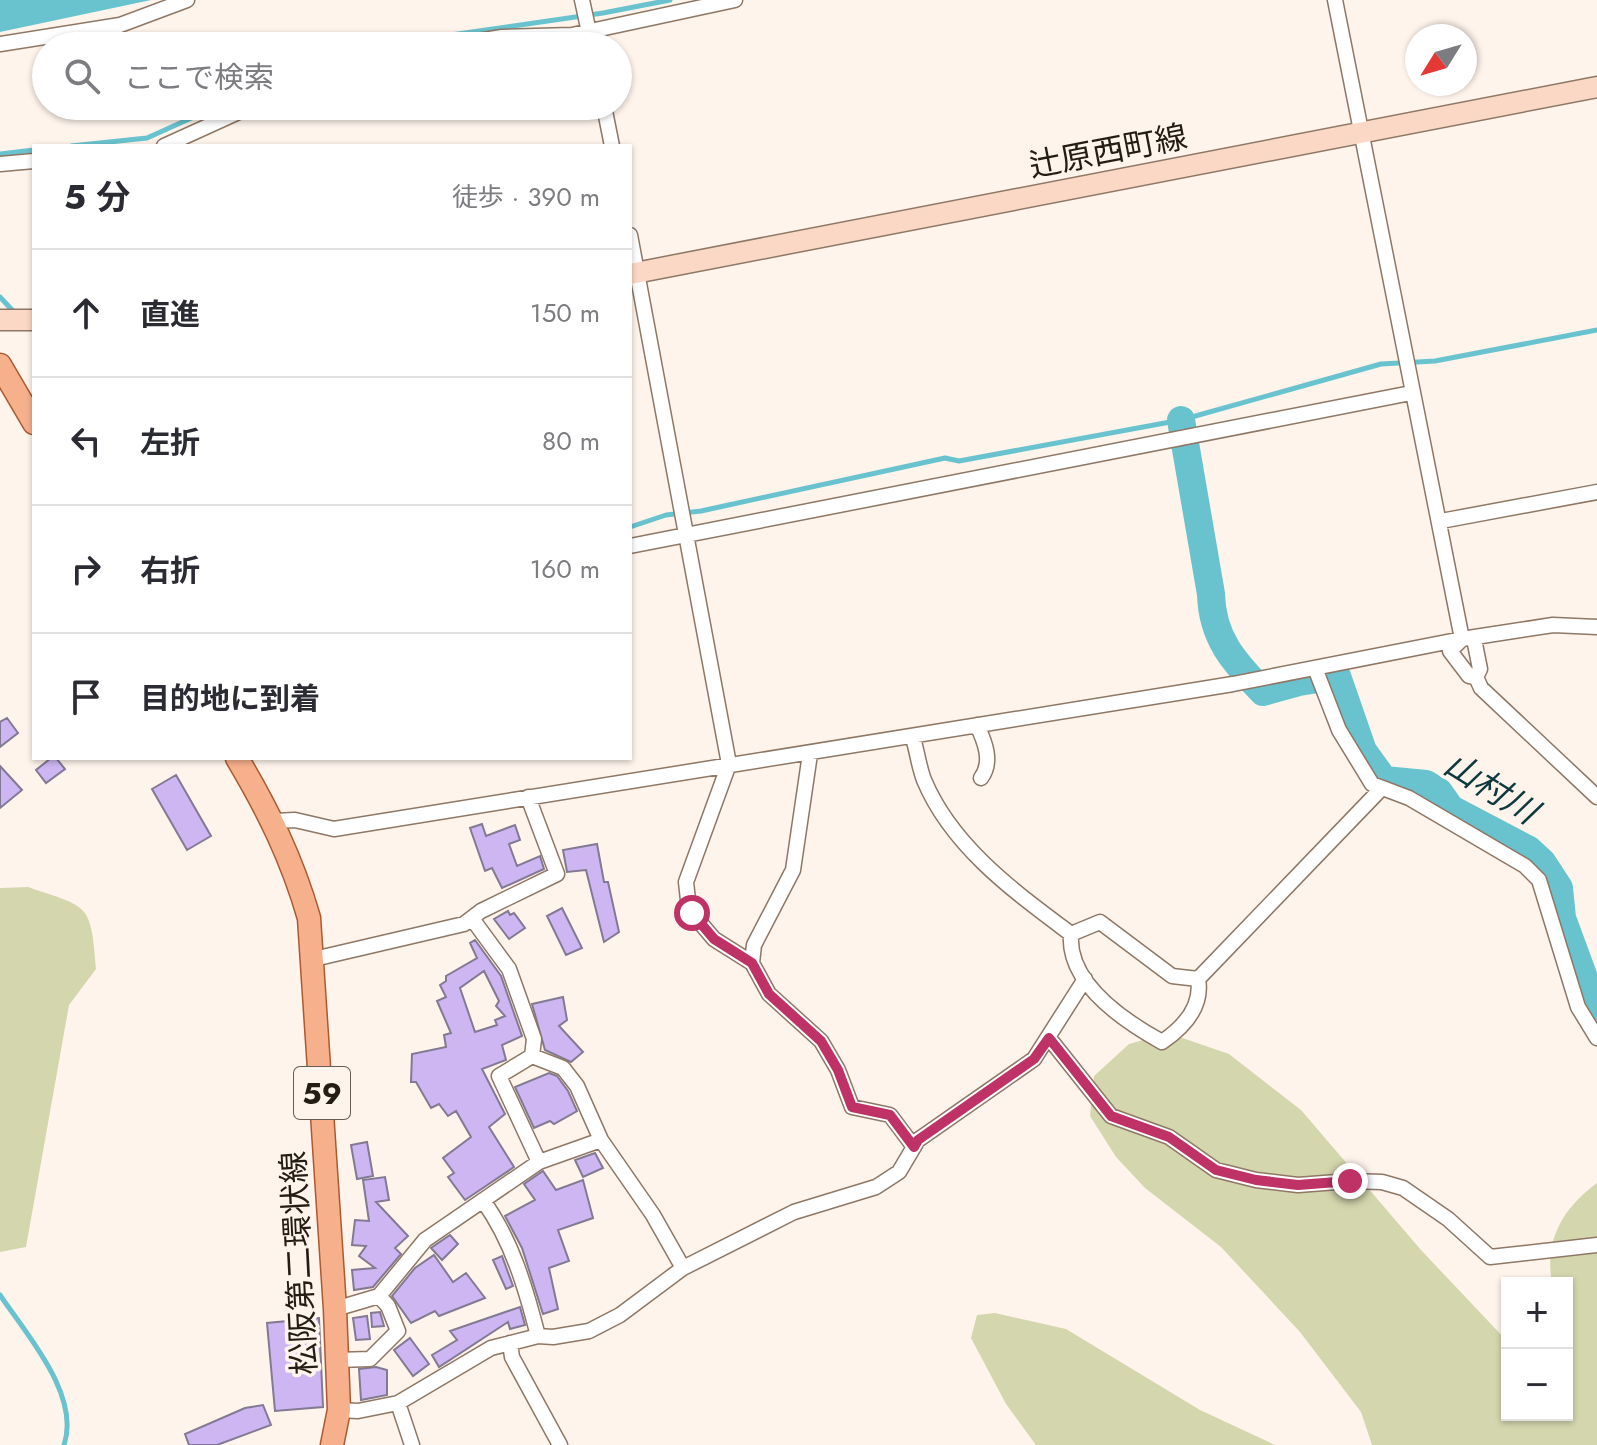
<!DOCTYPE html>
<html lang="ja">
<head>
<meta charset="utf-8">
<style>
	body { margin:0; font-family:Jost,"Noto Sans JP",sans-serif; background:#f2f2f3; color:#2b2b33 }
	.controls { position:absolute; right:24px; bottom:24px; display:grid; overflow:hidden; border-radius:0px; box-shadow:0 2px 6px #0004 }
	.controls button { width:72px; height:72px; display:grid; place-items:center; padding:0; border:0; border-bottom:2px solid #e1e1e2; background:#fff; color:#2b2b33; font:40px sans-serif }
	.compass { position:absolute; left:1405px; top:24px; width:72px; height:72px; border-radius:50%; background:#fff; box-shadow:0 2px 6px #0004; rotate:233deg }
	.stop { position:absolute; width:24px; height:24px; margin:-18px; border:6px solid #be3265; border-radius:50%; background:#fff }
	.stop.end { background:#be3265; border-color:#fff; box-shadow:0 2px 8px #0008 }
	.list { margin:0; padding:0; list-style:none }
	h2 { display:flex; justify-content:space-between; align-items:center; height:104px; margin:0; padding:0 32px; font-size:34px }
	h2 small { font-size:26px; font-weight:400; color:#7c7c81 }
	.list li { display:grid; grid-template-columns:52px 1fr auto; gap:24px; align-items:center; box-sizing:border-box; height:128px; padding:0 32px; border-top:2px solid #e1e1e2 }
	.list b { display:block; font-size:30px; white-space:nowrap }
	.list em { font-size:26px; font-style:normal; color:#7c7c81 }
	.icon { flex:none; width:44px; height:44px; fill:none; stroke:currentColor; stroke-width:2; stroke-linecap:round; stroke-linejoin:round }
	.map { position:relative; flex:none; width:1597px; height:1445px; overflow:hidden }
	.search { position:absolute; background:#fff; box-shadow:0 2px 6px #0004; left:32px; top:32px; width:600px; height:88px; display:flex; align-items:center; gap:20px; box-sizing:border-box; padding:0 28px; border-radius:44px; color:#7c7c81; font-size:30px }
	.panel { position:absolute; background:#fff; box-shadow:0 2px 6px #0004; left:32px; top:144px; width:600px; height:616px; border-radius:0px }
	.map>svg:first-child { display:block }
	.green { fill:#d4d6ae }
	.water { fill:#69c3ce }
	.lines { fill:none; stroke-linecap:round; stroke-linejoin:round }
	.stream { stroke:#69c3ce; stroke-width:5 }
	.river { stroke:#69c3ce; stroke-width:28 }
	.building { fill:#ceb6f3; stroke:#827992; stroke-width:2; fill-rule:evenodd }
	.street-casing { stroke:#8e7765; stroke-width:17 }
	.secondary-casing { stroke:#8e7765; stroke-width:23 }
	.primary-casing { stroke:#aa5a31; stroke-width:25 }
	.street { stroke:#fff; stroke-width:14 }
	.secondary { stroke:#fbd8c6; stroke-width:20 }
	.primary { stroke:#f7b08c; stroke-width:22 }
	.route { stroke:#be3265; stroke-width:10 }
	.labels { text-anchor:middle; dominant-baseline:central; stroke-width:7; stroke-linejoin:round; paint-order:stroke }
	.shield { fill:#fef4ec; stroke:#665d55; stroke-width:2 }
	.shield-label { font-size:30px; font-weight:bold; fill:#251c14 }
	.street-label { font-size:32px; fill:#251c14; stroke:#fef4ec }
	.water-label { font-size:34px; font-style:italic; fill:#0e393e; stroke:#fef4ec }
</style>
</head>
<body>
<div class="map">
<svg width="1597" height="1445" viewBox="0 0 1597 1445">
	<rect width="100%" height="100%" fill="#fef4ec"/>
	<path class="green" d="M28,887C89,908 91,902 96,969L69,1005L26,1247L0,1252V888Z
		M1168,1033L1229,1054L1301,1110L1421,1250L1507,1341V1415H1567V1283H1552C1544,1240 1563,1208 1597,1183V1445H1372L1361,1412L1300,1332L1221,1247L1145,1188L1116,1157L1090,1116L1094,1076L1129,1044Z
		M995,1313L1066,1329L1200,1410L1275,1445H1036L1006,1404L971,1338L977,1315Z"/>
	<path class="water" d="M0,0H151L0,32Z"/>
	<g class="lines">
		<path class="stream" d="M374,46L603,13L670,0
			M71,146L147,138L218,106
			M0,154L34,150
			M0,297L15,313
			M630,527L666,515L701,511L945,458L959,461L1181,420L1381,364L1435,361L1597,330
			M0,1295C26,1334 81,1395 64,1445"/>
		<path class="river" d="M1181,420L1211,594C1212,638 1234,662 1263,692L1299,682L1337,676L1363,751L1384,780L1426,784L1439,792L1451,809L1529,850L1542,862L1559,888L1562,918L1597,1013"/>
	</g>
	<path class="building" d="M7,718L18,733L0,747V722Z
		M51,758H56L65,769L46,783L36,770Z
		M0,766L22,790L0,808Z
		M176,775L211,836L187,850L152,789Z
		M482,824L486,836L515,825L520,840L509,844L517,866L540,856L544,869L502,888L492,868L485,871L470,828Z
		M597,844L604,882H608L619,932L604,942L586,870L567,872L563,850Z
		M562,908L582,948L566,955L547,916Z
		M508,911L510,915L514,913L525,928L509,939L494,919Z
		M475,940L501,976L522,1036L502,1045L506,1060L482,1069L505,1114L489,1127L514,1167L465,1200L448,1177L454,1173L443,1158L471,1137L456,1111L448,1116L439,1104L431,1108L416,1082H411L412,1054L446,1047L444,1035L451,1033L437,1001L446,997L440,985L446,981V976L477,958L470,943ZM484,971L499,1001L496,1006L505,1016L495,1020L497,1025L475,1032L460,988Z
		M563,997L567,1020L559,1026L583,1052L571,1062L545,1050L532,1004Z
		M549,1073L557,1076L568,1091L577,1111L554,1124L550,1121L534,1128L515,1087Z
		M367,1142L373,1176L357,1179L351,1145Z
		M595,1153L603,1168L583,1177L575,1160Z
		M543,1171L556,1190L583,1180L593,1218L558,1230L569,1261L549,1268L558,1309L543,1314L522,1248L505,1216L535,1200L524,1184Z
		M385,1177L389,1200L376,1202L408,1236L395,1248L401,1254L373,1287L354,1290L352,1270L375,1268L359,1256L366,1246L352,1245L355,1220L369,1221L363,1180Z
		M450,1235L458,1244L442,1260L431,1248Z
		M434,1255L453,1282L466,1273L485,1298L439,1316L435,1311L411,1323L392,1296L415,1268Z
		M502,1256L513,1286L506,1289L493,1260Z
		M520,1307L525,1325L510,1329L508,1322L439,1367L432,1355L457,1340L450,1331Z
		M380,1312L384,1326L372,1327L371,1313Z
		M367,1316L370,1339L356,1340L353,1318Z
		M319,1318L323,1407L275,1411L267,1323Z
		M410,1338L429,1364L413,1376L394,1350Z
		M376,1367L387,1370V1395L361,1400L359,1369Z
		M263,1405L271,1425L217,1445H189L185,1434L245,1408Z"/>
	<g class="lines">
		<defs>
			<path id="street" d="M582,0L592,46
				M1335,0L1462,639
				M0,44L120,25L187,0
				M448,46L502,37L572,35L735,0
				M604,106L612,146
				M164,146L252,106
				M0,164L34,161
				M630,235L729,764L686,882L688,900L692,913L714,939L752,963L769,994L821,1041L838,1070L852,1107L890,1115L914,1147
				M1441,521L1597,492
				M630,546L1411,393
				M1474,639L1480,669L1476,677L1481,688L1597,797
				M1461,640L1450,651L1469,676L1476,677
				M1315,668L1339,730L1372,784L1409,798L1525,866L1539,880L1578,1007L1597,1038
				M977,725C985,742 993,762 981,778
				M913,738C917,751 919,767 924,780C952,847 1015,892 1071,934
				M274,821L295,820L334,829L1233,684L1462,639L1553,625L1597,627
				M473,920L509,969L534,1039L532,1056
				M1071,934C1067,983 1124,1021 1162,1042C1184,1027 1203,1007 1198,979
				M1071,934L1100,922L1172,976L1198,979
				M314,959L464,924L481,911L557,874L528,797
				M752,963L754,945L793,870L810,754
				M1198,979L1380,790
				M1049,1038L1111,1116L1169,1137L1216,1170L1256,1180L1298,1185L1350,1181L1382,1182L1403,1188L1448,1219L1490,1257L1597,1245
				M539,1162L499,1076L532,1056L563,1068L577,1086L601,1140L653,1215L683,1268
				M484,1202C512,1241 526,1289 538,1336
				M335,1309L379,1296L425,1240L539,1162L601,1140
				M510,1343L512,1357L560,1445
				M337,1360L370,1359L398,1331L388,1306L379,1296
				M398,1403L412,1445
				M339,1410L358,1411L398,1403L491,1348L538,1336L553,1337L589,1331L620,1315L683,1268L794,1212L876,1187L899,1172L918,1140L1034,1059L1085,979"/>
			<path id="secondary" d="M630,274L1597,87
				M0,320H34"/>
			<path id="primary" d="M0,365L34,423
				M237,758C268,810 292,859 309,918L335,1309L339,1410L332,1445"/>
		</defs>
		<use href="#street" class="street-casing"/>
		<use href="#secondary" class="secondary-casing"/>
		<use href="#primary" class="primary-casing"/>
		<use href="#street" class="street"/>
		<use href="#secondary" class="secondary"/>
		<use href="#primary" class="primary"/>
	</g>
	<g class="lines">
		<path class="route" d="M692,913L714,939L752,963L769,994L821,1041L838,1070L852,1107L890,1115L914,1147L918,1140L1034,1059L1049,1038L1111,1116L1169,1137L1216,1170L1256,1180L1298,1185L1350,1181"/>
	</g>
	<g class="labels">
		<rect class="shield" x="294" y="1067" width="56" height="52" rx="6"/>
		<g class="shield-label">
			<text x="322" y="1093">59</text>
		</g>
		<g class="street-label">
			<text transform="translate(1108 151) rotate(-11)">辻原西町線</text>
			<text transform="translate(299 1263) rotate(-93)">松阪第二環状線</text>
		</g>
		<g class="water-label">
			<text transform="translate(1491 788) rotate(32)">山村川</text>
		</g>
	</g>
</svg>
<div class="controls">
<button>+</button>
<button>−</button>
</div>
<svg class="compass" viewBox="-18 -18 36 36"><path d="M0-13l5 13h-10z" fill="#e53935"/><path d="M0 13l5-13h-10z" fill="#7c7c81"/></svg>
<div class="stop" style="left:692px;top:913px"></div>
<div class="stop end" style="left:1350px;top:1181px"></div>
<div class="search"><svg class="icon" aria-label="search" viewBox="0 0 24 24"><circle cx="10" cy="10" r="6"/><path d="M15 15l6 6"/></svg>ここで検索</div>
<section class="panel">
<h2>5 分<small>徒歩 · 390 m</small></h2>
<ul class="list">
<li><svg class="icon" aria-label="ahead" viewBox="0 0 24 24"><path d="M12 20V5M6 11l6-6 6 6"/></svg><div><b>直進</b></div><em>150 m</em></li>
<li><svg class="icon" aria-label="left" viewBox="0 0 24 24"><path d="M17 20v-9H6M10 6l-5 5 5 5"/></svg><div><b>左折</b></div><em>80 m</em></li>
<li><svg class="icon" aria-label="right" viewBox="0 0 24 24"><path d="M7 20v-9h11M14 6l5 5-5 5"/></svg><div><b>右折</b></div><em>160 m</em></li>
<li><svg class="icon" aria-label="arrive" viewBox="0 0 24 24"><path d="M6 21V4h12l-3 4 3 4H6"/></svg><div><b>目的地に到着</b></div></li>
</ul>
</section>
</div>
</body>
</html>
